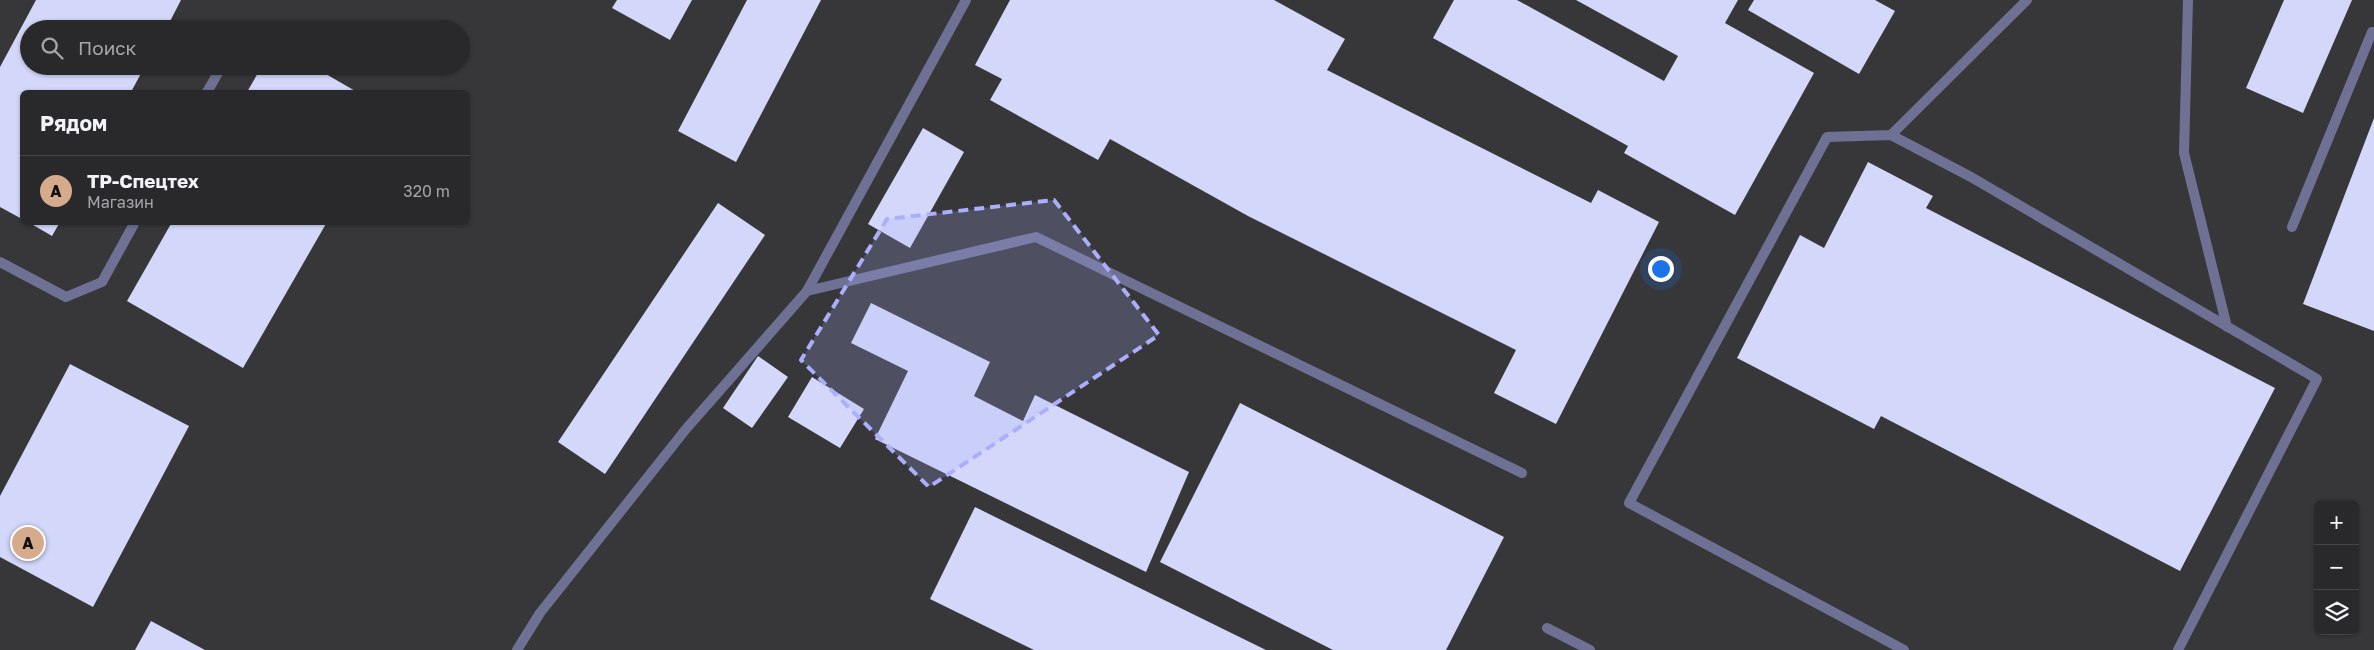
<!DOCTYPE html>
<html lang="ru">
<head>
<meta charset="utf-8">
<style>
	body { margin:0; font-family:"Golos Text",sans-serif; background:#353538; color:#f1f3f6 }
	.controls { position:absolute; right:15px; bottom:15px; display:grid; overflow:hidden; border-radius:8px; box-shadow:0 1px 4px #0004 }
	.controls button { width:45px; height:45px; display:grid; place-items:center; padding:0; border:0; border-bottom:1px solid #454548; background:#29292c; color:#f1f3f6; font:25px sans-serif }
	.you { position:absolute; left:1660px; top:268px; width:18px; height:18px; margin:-12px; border:4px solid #fff; border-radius:50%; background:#1a73e8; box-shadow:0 0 0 8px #1a73e833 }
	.badge { display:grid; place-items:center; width:32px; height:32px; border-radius:50%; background:#d6ab8b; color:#111; font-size:16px; font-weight:700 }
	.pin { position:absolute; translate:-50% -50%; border:2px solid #fff; box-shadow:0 1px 5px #0006 }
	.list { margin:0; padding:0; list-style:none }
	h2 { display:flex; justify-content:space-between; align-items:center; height:65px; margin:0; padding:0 20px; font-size:21px }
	h2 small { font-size:16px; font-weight:400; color:#a5a6a9 }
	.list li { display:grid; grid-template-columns:32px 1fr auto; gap:15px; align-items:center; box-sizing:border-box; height:70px; padding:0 20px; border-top:1px solid #454548 }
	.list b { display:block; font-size:19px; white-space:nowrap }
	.list p { margin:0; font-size:16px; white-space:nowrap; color:#a5a6a9 }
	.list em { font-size:16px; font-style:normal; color:#a5a6a9 }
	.icon { flex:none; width:28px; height:28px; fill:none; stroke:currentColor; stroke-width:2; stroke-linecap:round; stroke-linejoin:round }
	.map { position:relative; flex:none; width:2374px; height:650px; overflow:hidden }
	.search { position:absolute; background:#29292c; box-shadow:0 1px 4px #0004; left:20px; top:20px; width:450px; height:55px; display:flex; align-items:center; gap:12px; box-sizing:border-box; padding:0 18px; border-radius:28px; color:#a5a6a9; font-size:19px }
	.panel { position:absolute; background:#29292c; box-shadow:0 1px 4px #0004; left:20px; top:90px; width:450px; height:135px; border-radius:8px }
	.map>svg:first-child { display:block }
	.building { fill:#d3d7fa }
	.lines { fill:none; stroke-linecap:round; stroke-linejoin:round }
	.service { stroke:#6e7194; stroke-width:10 }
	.marked { fill:#abaffb; fill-opacity:0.2; stroke:#abaffb; stroke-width:4; stroke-dasharray:10 6; stroke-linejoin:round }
</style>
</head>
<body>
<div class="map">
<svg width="2374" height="650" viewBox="0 0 2374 650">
	<rect width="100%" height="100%" fill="#37373a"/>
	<path class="building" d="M36,0H181L166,29H29V66H145L131,92H22V219L0,207V67Z
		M617,0H692L670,40L612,8Z
		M747,0H821L736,162L678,131Z
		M1010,0H1274L1345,39L1327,70L1591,203L1598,190L1659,222L1556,424L1494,393L1516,350L1248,216L1110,139L1098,160L990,100L1002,79L975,65Z
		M1454,0H1517L1664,81L1678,56L1576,0H1738L1725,23L1814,73L1735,215L1624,153L1628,146L1433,38Z
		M1754,0H1875L1895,11L1859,74L1748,10Z
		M2284,0H2352L2303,113L2246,88Z
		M262,66H312L357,92H247Z
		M2374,118V331L2303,304Z
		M923,128L964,152L910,248L868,224Z
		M1868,162L1933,196L1926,208L2275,388L2180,571L1881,416L1874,429L1737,358L1800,235L1824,248Z
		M718,203L765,235L605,474L558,442Z
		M28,222H60L52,236Z
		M172,222H327L243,368L127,301Z
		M871,303L990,362L974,396L1023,421L1035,395L1189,472L1146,572L875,439L908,371L851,343Z
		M758,356L788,377L752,428L723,408Z
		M70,364L189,426L93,607L0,557V496Z
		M812,377L864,409L840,448L788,417Z
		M1240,403L1504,537L1446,650H1333L1160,562Z
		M975,507L1266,650H1034L930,599Z
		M151,621L205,650H135Z"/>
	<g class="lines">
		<path class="service" d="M2188,0L2184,153L2227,327
			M207,92L222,66
			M1891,135L1971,177L2317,379L2178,650
			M2292,227L2372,32H2374
			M0,262L66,297L102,282L135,222
			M807,291L1036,237L1522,473
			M1547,628L1590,650
			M517,650L540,613L686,429L807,291L966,0
			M1904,650L1629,503L1827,137L1891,135L2027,0"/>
	</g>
	<path class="marked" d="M1054,200L1159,335L929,487L801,360L887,219Z"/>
</svg>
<div class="controls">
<button>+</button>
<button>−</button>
<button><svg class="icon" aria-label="layers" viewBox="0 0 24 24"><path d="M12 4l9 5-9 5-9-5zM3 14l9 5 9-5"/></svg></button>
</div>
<div class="you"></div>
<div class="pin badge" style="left:28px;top:543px">A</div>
<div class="search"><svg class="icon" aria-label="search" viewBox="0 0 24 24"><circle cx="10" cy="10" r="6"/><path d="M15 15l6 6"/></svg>Поиск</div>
<section class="panel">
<h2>Рядом<small></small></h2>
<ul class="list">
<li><span class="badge">A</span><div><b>ТР-Спецтех</b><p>Магазин</p></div><em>320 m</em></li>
</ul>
</section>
</div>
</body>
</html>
